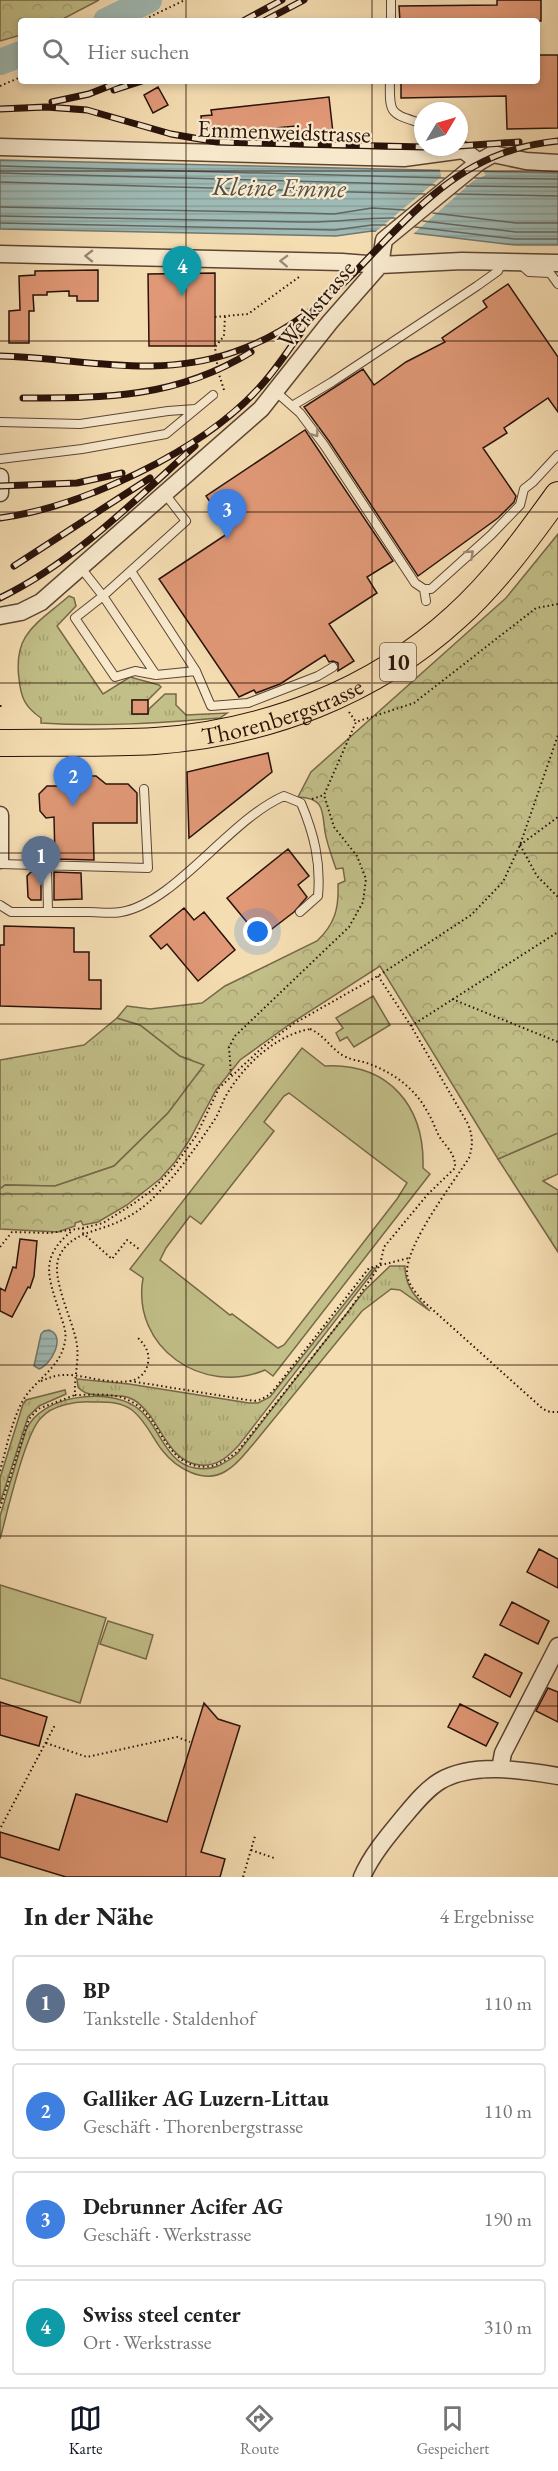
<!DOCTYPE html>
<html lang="de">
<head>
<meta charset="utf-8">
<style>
	body { margin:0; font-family:"EB Garamond",serif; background:#f6f6f6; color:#222 }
	.compass { position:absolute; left:414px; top:102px; width:54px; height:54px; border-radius:50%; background:#fff; box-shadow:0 3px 9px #0003; rotate:52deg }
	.you { position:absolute; left:258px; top:932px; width:21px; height:21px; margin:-15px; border:4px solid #fff; border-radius:50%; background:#1a73e8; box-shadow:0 0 0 9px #1a73e833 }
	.badge { display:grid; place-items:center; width:39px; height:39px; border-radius:50%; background:#111827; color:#fff; font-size:20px; font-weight:700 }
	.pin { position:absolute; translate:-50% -50px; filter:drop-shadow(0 2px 3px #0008) }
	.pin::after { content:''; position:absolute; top:32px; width:21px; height:18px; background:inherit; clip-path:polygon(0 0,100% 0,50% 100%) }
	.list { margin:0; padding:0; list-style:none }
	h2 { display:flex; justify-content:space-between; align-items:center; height:78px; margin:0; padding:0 24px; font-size:26px }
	h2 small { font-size:20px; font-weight:400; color:#767676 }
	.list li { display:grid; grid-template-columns:39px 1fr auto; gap:18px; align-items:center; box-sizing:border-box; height:96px; margin:0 12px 12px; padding:0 12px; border:2px solid #e0e0e0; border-radius:6px }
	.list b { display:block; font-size:22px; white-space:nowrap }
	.list p { margin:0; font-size:20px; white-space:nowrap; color:#767676 }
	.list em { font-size:20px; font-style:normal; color:#767676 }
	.icon { flex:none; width:33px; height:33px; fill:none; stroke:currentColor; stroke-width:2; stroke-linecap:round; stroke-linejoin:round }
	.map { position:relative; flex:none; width:558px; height:1877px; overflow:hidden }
	.search { position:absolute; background:#fff; box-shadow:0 3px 9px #0003; left:18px; right:18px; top:18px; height:66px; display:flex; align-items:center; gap:15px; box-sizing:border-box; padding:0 21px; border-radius:6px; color:#767676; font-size:22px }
	.sheet { height:510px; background:#fff }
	nav { display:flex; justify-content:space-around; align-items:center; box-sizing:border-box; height:84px; border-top:2px solid #e0e0e0; background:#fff; font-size:16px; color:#767676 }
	nav a { display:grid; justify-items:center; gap:3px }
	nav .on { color:#111827 }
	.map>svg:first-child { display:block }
	.grass { fill:url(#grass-tufts); stroke:#766849; stroke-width:1.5 }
	.forest { fill:url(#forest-crowns); stroke:#766849; stroke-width:1.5 }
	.garden { fill:#c2bf88; stroke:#766849; stroke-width:1.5; fill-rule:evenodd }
	.water { fill:url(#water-rules); stroke:#707771; stroke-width:1.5 }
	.pier { fill:#f5ddb2 }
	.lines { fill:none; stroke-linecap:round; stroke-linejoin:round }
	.shore { stroke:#646660; stroke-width:1.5 }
	.river { stroke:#9fbab5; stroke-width:26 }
	.building { fill:#e09876; stroke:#29120a; stroke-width:1.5 }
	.lane-casing { stroke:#5c4534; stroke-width:10 }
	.street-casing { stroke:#5c4534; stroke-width:19 }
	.primary-casing { stroke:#29120a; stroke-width:28 }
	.path { stroke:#29120a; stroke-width:2; stroke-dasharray:1.5 3; stroke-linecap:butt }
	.lane { stroke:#f8e9cd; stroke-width:8 }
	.street { stroke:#f8e9cd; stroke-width:16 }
	.primary { stroke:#f5ddb2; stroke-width:26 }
	.rail-casing { stroke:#29120a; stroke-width:7 }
	.rail { stroke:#f8e9cd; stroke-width:4.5; stroke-dasharray:14; stroke-linecap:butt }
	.oneway { stroke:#9b8875 }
	.grid { fill:none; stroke:#29120a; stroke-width:1.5; stroke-opacity:0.55 }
	.labels { text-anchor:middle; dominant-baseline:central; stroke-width:4.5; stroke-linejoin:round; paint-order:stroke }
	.shield { fill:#f8e9cd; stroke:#675244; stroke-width:1.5 }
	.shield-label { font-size:22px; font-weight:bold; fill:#29120a }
	.street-label { font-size:24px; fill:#29120a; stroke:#f8e9cd }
	.water-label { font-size:26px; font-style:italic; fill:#524d46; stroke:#f8e9cd }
</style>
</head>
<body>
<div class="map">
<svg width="558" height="1877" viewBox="0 0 558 1877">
	<defs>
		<pattern id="grass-tufts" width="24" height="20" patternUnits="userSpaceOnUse" patternTransform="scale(1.5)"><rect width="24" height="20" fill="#c2bf88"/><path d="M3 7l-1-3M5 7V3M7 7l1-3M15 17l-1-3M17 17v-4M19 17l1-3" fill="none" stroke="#a7a374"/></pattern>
		<pattern id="forest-crowns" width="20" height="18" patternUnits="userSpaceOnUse" patternTransform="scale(1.5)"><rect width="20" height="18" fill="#c2bf88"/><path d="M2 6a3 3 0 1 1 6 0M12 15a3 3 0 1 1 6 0" fill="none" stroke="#a7a374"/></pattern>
		<pattern id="water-rules" width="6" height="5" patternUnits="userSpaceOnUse" patternTransform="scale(1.5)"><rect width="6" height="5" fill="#9fbab5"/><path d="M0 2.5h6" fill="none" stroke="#899f9a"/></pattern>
	</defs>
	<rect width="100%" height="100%" fill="#f5ddb2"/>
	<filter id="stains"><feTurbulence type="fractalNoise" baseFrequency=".00333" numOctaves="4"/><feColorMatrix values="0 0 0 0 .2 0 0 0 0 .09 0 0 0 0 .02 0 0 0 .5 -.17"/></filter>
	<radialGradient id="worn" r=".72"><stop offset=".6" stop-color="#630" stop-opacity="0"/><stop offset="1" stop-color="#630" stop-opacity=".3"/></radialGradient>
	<path class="grass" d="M69,596L74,598L76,606L57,626L103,694L130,677L159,685L161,687L148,700H132V714H148L149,709L165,694H176V705L186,715L227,713L220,718C160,723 101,727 41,723V718C25,707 21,698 19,679C13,633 37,624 69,596Z
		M117,1018L140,1025L180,1056L205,1065L168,1113L114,1166L55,1186L5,1185L0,1189V1060L84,1045Z
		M558,1133V1174L543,1181L558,1190V1252L498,1159Z
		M390,1266H405C405,1287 416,1298 430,1311L400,1290L391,1289L362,1311L255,1442C246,1452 238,1464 226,1471C204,1485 176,1468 162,1450C152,1437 146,1421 132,1410C120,1401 106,1402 92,1402C76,1401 52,1405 41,1418C25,1433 7,1514 0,1539V1516L26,1430C41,1395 107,1387 136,1407C160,1424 164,1463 195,1468C213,1471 223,1465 237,1454L365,1290Z
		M373,1268H376L239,1445C229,1456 217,1467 200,1465C166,1462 161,1417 134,1400C118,1390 90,1402 78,1387L77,1379L129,1384L249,1403H258L270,1397Z
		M65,1390L66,1394L39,1406L28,1417L0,1503V1478L23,1404L26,1400Z"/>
	<path class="forest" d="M0,0H99L59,21H21V35L0,41Z
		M558,534V1133L498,1159L380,966L290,1024L240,1060L216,1090L190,1139L175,1162L160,1179L127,1205L98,1222L83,1225L81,1221L75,1223V1226L58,1232L0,1229V1189L5,1185L55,1186L114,1166L168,1113L204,1065L180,1056L140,1025L117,1018L127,1006L150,1009L202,1003L225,986L317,941C335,924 339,908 338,884L345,881L343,868L336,869C332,857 327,844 325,832C322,811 325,798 298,797L311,772L506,598Z"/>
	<path class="garden" d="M373,996L390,1025L354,1047L347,1037L340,1041L336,1033L343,1028L336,1018Z
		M302,1048L325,1066C389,1063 425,1106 423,1168L430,1174L273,1376L265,1370C203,1396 131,1348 143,1278L130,1269ZM289,1093L407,1183L397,1199L284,1345L278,1348L232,1314L230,1315L160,1260L166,1248L190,1216L201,1224L274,1131L264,1122L284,1096Z
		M0,1585L106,1618L80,1703L0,1678Z
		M108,1621L153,1635L146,1659L100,1644Z"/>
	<path class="water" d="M0,160L558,173V245H515L413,233L372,231L336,236L0,229Z
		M49,1330C67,1336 51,1365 39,1369L34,1366L41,1334L44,1331Z"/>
	<path class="pier" d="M440,169L482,170L486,175L473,181L411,236L373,234L441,177Z"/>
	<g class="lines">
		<path class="shore" d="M0,166L444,178
			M0,173L435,185
			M475,178L558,179
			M0,182L425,194
			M466,186L558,187
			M455,194L558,196
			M0,207L302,213L334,214L372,208L405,210
			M433,213L516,223H558
			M0,216L302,222C334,223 364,217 395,218
			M423,221L516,232H558
			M0,223L335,230L372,225H386
			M415,227L515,239H558"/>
		<path class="river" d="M106,21L149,0
			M0,62L21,54"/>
	</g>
	<path class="building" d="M497,0H541V21H400L399,6L497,5Z
		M537,55H558V128L507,129L506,96L401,98V81H537Z
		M158,87L168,105L153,113L144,95Z
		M329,97L333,133L297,136L296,126L214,134L213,128L202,129L201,116L212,115L211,110Z
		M98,270V301H77V296H69V291L47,292V295H33L34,311H29V343H9V311L20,310L19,276L35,275V271Z
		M215,273V346H149L148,274Z
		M508,284L558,357V412L548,398L504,428L507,433L483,448L516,496L514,502L498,518L418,576L329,441L304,407L363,369L374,385L406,362L445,342L442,338L487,307L483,301Z
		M305,430L393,561L367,577L377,593L329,624L354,661L338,671V663L333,661L329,662L325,655L280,684L256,693L254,690L239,697L159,579L230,532L206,496Z
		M132,700H148V714H132Z
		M268,753L272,772L189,838L187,772Z
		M73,776H96L106,784H128L137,793V823H93L94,860L55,859L54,817L46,818L40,811L39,794L47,786H64Z
		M288,849L309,876L298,885L307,897L294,912L260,938L227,898Z
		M31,872H41V900H31L28,897L27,876Z
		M54,872L81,873L82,899L54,900Z
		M184,908L194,920L204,912L235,950L198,981L167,944L161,949L150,936Z
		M4,926L74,928V952H89V980H101V1009L0,1006V945H4Z
		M20,1239L37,1241L34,1276L30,1288L28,1287L12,1317L0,1311V1288L5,1291L13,1267L16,1268Z
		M539,1549L558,1559V1588L527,1572Z
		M512,1602L549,1621L538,1644L500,1625Z
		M485,1654L522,1673L510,1697L473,1677Z
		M548,1688L558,1692V1722L536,1711Z
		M0,1702L47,1717L39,1746L0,1735Z
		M204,1703L218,1719L240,1726L201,1852L225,1859L220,1877H66L0,1857V1832L59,1850L76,1794L167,1822Z
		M460,1704L498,1723L486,1746L448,1727Z"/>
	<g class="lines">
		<defs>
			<path id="lane" d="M391,21V0
				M390,81C389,116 391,113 423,124
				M519,263L529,272L550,273L558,284
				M275,391L300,413L324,445L415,583L424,589H431L491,535L520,505L524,489L533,482L558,455
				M292,406L332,382L477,286L498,271L502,262
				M0,422L80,424L168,411L195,409
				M0,459L82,449L166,434L213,395
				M81,568L103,596L186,521L165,494
				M131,571L196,671L156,675L135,671L115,677L75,618L103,596L156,675
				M424,589L426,601
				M196,671L211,706L248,703L318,676L333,667
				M0,864L148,868L144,789
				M47,866L48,912
				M0,905L11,912C37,912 63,912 89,912C99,912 111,914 121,912C175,903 229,820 284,796L301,803C314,834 321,862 318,896L300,912"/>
			<path id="street" d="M0,147L404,158L463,150L479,162L493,154L526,161L558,163
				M0,254L342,262L380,265L462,261L558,263
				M380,265L384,240L479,162
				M0,477V493
				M0,616L21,612L41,602L261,409L330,322L380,265
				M0,815V860
				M500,1769L503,1753L558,1646
				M362,1877C371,1856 387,1837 401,1820C412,1807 425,1790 440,1781C473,1762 522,1770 558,1776"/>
			<g id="primary">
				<path id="s1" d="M0,743C52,742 103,744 155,741C266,733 373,693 456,617C495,582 527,538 558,495"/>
			</g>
		</defs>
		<use href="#lane" class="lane-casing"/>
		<use href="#street" class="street-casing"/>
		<use href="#primary" class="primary-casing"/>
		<path class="path" d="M141,21L185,0
			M0,86L21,77
			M215,317L248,314L299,277
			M224,390L218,371L215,347L224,336L225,316
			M0,706H2
			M349,712L356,722
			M312,799L324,795
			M520,845L537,876L558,897
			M520,845L558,817
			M378,976L411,1026L468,1124C473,1137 473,1145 469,1158C453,1183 407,1243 407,1272C407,1283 415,1292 422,1300L543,1409L550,1412H558
			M452,999L558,1042
			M411,1026L558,932
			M310,1029C325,1035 331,1050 346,1057C354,1061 364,1061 372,1065C395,1074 415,1089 427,1111C432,1119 435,1128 439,1136C446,1147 456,1154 455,1168L428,1194L384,1247L380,1265L348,1312L238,1451C224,1462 214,1469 197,1466C163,1460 160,1415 130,1401C114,1392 93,1395 75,1395C74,1378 79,1362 77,1345C74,1322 50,1278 59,1257C70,1232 98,1232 120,1221C133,1215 146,1206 156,1195C179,1172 197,1146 215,1119C220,1111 222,1102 227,1094C245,1064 276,1035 310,1029Z
			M231,1075L229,1047L235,1036L349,927L363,902L366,879L357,856L334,827L324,795L356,722L414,703L536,608L558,604
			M83,1228V1233L112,1259L127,1240L139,1249
			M0,1247L12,1232L50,1233L83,1228L103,1223L133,1204L151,1191L173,1168L196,1136L219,1088L264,1046L293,1024L378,976L471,915L503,882L520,845L558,735
			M41,1381C49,1378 55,1375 64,1375C87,1373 141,1398 148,1363C150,1352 145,1345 138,1338
			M130,1381L254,1401C265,1399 270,1395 277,1386L369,1268L409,1258
			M0,1471C6,1449 11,1425 21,1404C32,1381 61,1369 65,1341C67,1332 63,1323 60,1314C49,1278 38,1258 72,1231
			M0,1508L29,1419L38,1409L75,1395
			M46,1743L87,1757L177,1737L190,1742
			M1,1827L55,1725
			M251,1850L274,1858
			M243,1877L255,1836"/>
		<use href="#lane" class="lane"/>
		<use href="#street" class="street"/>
		<use href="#primary" class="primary"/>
		<defs>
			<path id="rail" d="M243,21L282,0
				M264,21L304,0
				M114,90L142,81
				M52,102L89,94L122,81
				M0,109L46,107L87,110L171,134L217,142L423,147
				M459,146L519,142
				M0,356C81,358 154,380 234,352C279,337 320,307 354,273C397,229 441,176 501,154C519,147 538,143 558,141
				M23,398C107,398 176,398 251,352
				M0,486L77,483L122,473
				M0,518C83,507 201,451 258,389C281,365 297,335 319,309
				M14,566L150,478
				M0,598C74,562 134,501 195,446"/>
		</defs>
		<use href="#rail" class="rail-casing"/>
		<use href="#rail" class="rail"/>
	</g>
	<defs><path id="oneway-chevron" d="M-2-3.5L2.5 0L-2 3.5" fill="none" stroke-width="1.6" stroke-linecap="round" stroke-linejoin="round" transform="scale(1.5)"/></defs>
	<g class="oneway">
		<use href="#oneway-chevron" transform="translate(89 256) rotate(-179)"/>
		<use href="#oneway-chevron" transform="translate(284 261) rotate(-178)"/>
		<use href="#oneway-chevron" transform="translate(315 433) rotate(54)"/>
		<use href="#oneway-chevron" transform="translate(470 554) rotate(-42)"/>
	</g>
	<path class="grid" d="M186,0V21M372,0V21M186,81V1877M372,81V1877M0,171H558M0,341H558M0,512H558M0,683H558M0,853H558M0,1024H558M0,1194H558M0,1365H558M0,1536H558M0,1706H558"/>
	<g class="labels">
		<rect class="shield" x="380" y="643" width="36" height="38" rx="4.5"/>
		<g class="shield-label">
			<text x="398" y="662">10</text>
		</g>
		<g class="street-label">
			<text transform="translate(284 131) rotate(2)">Emmenweidstrasse</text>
			<text transform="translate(316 304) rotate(-50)">Werkstrasse</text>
			<text stroke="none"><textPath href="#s1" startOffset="286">Thorenbergstrasse</textPath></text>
		</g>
		<g class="water-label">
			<text transform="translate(279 187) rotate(1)">Kleine Emme</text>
		</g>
	</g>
	<rect width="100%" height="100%" filter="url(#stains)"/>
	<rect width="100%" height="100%" fill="url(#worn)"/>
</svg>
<svg class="compass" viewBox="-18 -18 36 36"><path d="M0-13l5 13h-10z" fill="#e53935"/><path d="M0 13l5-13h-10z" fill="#767676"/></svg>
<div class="you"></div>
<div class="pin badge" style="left:41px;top:886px;background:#5c6f8a">1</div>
<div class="pin badge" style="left:73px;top:806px;background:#3f7fe0">2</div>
<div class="pin badge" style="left:227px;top:539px;background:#3f7fe0">3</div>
<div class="pin badge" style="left:182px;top:296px;background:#0f9aa8">4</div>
<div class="search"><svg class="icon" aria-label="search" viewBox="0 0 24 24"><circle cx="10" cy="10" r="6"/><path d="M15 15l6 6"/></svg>Hier suchen</div>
</div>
<section class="sheet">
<h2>In der Nähe<small>4 Ergebnisse</small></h2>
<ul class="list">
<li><span class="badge" style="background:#5c6f8a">1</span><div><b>BP</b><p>Tankstelle · Staldenhof</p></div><em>110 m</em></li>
<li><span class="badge" style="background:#3f7fe0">2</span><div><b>Galliker AG Luzern-Littau</b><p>Geschäft · Thorenbergstrasse</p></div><em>110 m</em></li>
<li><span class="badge" style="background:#3f7fe0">3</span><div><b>Debrunner Acifer AG</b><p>Geschäft · Werkstrasse</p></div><em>190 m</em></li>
<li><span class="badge" style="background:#0f9aa8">4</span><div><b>Swiss steel center</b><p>Ort · Werkstrasse</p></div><em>310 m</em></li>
</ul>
</section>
<nav>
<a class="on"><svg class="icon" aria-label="map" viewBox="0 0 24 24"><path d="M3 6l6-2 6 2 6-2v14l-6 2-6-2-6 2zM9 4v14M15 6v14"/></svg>Karte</a>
<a><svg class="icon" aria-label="directions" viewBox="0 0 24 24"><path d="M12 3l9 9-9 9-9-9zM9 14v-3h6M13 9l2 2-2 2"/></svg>Route</a>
<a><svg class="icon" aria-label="saved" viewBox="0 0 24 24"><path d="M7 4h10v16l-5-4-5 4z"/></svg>Gespeichert</a>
</nav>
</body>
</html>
